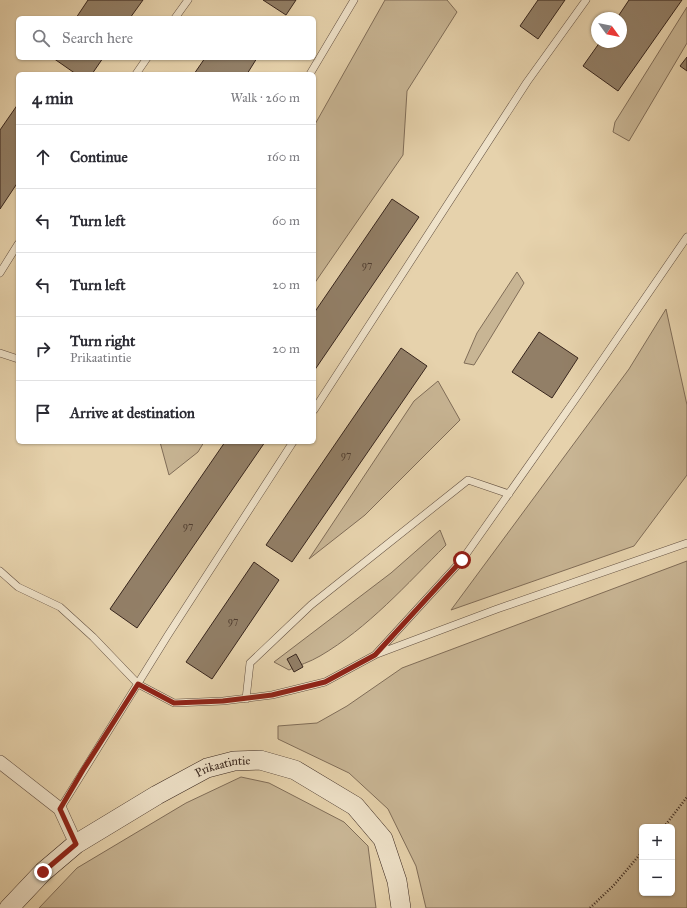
<!DOCTYPE html>
<html lang="en">
<head>
<meta charset="utf-8">
<style>
	body { margin:0; font-family:"IM FELL Great Primer",serif; background:#f2f2f3; color:#2b2b33 }
	.controls { position:absolute; right:12px; bottom:12px; display:grid; overflow:hidden; border-radius:6px; box-shadow:0 1px 3px #0004 }
	.controls button { width:36px; height:36px; display:grid; place-items:center; padding:0; border:0; border-bottom:1px solid #e1e1e2; background:#fff; color:#2b2b33; font:20px sans-serif }
	.compass { position:absolute; left:591px; top:12px; width:36px; height:36px; border-radius:50%; background:#fff; box-shadow:0 1px 3px #0004; rotate:123deg }
	.stop { position:absolute; width:12px; height:12px; margin:-9px; border:3px solid #8f2418; border-radius:50%; background:#fff }
	.stop.end { background:#8f2418; border-color:#fff; box-shadow:0 1px 4px #0008 }
	.list { margin:0; padding:0; list-style:none }
	h2 { display:flex; justify-content:space-between; align-items:center; height:52px; margin:0; padding:0 16px; font-size:17px }
	h2 small { font-size:13px; font-weight:400; color:#7c7c81 }
	.list li { display:grid; grid-template-columns:26px 1fr auto; gap:12px; align-items:center; box-sizing:border-box; height:64px; padding:0 16px; border-top:1px solid #e1e1e2 }
	.list b { display:block; font-size:15px; white-space:nowrap }
	.list p { margin:0; font-size:13px; white-space:nowrap; color:#7c7c81 }
	.list em { font-size:13px; font-style:normal; color:#7c7c81 }
	.icon { flex:none; width:22px; height:22px; fill:none; stroke:currentColor; stroke-width:2; stroke-linecap:round; stroke-linejoin:round }
	.map { position:relative; flex:none; width:687px; height:908px; overflow:hidden }
	.search { position:absolute; background:#fff; box-shadow:0 1px 3px #0004; left:16px; top:16px; width:300px; height:44px; display:flex; align-items:center; gap:10px; box-sizing:border-box; padding:0 14px; border-radius:6px; color:#7c7c81; font-size:15px }
	.panel { position:absolute; background:#fff; box-shadow:0 1px 3px #0004; left:16px; top:72px; width:300px; height:372px; border-radius:6px }
	.map>svg:first-child { display:block }
	.green { fill:#c8b594; stroke:#806d58; fill-rule:evenodd }
	.building { fill:#927f67; stroke:#37251d }
	.lines { fill:none; stroke-linecap:round; stroke-linejoin:round }
	.lane-casing { stroke:#635041; stroke-width:8 }
	.street-casing { stroke:#635041; stroke-width:14 }
	.secondary-casing { stroke:#37251d; stroke-width:20 }
	.path { stroke:#37251d; stroke-width:2.5; stroke-dasharray:1 2; stroke-linecap:butt }
	.lane { stroke:#efe2c9; stroke-width:7 }
	.street { stroke:#efe2c9; stroke-width:13 }
	.secondary { stroke:#efe2c9; stroke-width:19 }
	.route { stroke:#8f2418; stroke-width:5 }
	.labels { text-anchor:middle; dominant-baseline:central; stroke-width:4; stroke-linejoin:round; paint-order:stroke }
	.number-label { font-size:10px; fill:#4e3c30 }
	.street-label { font-size:12px; fill:#37251d; stroke:#efe2c9 }
</style>
</head>
<body>
<div class="map">
<svg width="687" height="908" viewBox="0 0 687 908">
	<rect width="100%" height="100%" fill="#e6d2ac"/>
	<filter id="stains"><feTurbulence type="fractalNoise" baseFrequency=".005" numOctaves="4"/><feColorMatrix values="0 0 0 0 .2 0 0 0 0 .09 0 0 0 0 .02 0 0 0 .5 -.17"/></filter>
	<radialGradient id="worn" r=".72"><stop offset=".6" stop-color="#630" stop-opacity="0"/><stop offset="1" stop-color="#630" stop-opacity=".3"/></radialGradient>
	<path class="green" d="M385,0H447L457,12L407,91L403,155L314,284V126Z
		M687,7V43L629,141L613,132L615,122Z
		M517,272L524,283L474,365L464,363L477,333Z
		M666,309L687,405V475L634,546L451,610L629,369Z
		M438,381L460,420L365,515L309,559L414,401Z
		M160,442H204L198,452L169,475Z
		M440,530L446,545C407,584 368,628 320,656C310,662 299,665 289,670L274,662L391,573Z
		M687,561V908H426L416,866L388,809L349,773L278,739V726L317,723L347,706L402,668ZM642,827H672V893H642Z
		M241,777L269,783L344,822L368,846L376,908H39L77,868L186,803Z"/>
	<path class="building" d="M88,0H143L130,18H76Z
		M263,0H296L286,15Z
		M538,0H565L538,39L520,26Z
		M629,0H682L618,91L583,66L600,42H621V18H617Z
		M687,57V71L680,66Z
		M53,58H103L92,74H76Z
		M205,58H257L247,74H194Z
		M18,104V182L0,209V130Z
		M392,199L419,217L314,371V313Z
		M539,332L578,358L552,398L512,372Z
		M401,348L427,366L292,562L266,545Z
		M225,442H265L137,628L110,609Z
		M254,562L279,580L212,679L186,662Z
		M296,654L303,667L294,672L287,659Z"/>
	<g class="lines">
		<defs>
			<path id="lane" d="M175,18L188,0
				M136,74L147,58
				M310,74L354,0
				M0,273L18,244
				M0,353L18,359
				M314,410L527,82L586,0
				M0,571L18,587L60,607L93,637L138,684L174,703L223,701L272,695L325,682L375,655L462,560L579,394L687,237
				M377,654L497,609L687,543
				M246,699L250,663L311,605L468,480L509,494
				M60,809L168,635L293,442"/>
			<path id="street" d="M0,762L60,809L76,844"/>
			<g id="secondary">
				<path id="s1" d="M9,908L43,872L76,844L157,795L207,768L234,761L260,760L295,770L355,806L383,839L397,881L401,908"/>
			</g>
		</defs>
		<use href="#lane" class="lane-casing"/>
		<use href="#street" class="street-casing"/>
		<use href="#secondary" class="secondary-casing"/>
		<path class="path" d="M664,827L687,797
			M590,908L614,885L642,852"/>
		<use href="#lane" class="lane"/>
		<use href="#street" class="street"/>
		<use href="#secondary" class="secondary"/>
	</g>
	<g class="lines">
		<path class="route" d="M43,872L76,844L60,809L83,770L138,684L174,703L223,701L272,695L325,682L375,655L462,560"/>
	</g>
	<g class="labels">
		<g class="number-label">
			<text x="367" y="265">97</text>
			<text x="346" y="455">97</text>
			<text x="188" y="526">97</text>
			<text x="233" y="621">97</text>
		</g>
		<g class="street-label">
			<text stroke="none"><textPath href="#s1" startOffset="260">Prikaatintie</textPath></text>
		</g>
	</g>
	<rect width="100%" height="100%" filter="url(#stains)"/>
	<rect width="100%" height="100%" fill="url(#worn)"/>
</svg>
<div class="controls">
<button>+</button>
<button>−</button>
</div>
<svg class="compass" viewBox="-18 -18 36 36"><path d="M0-13l5 13h-10z" fill="#e53935"/><path d="M0 13l5-13h-10z" fill="#7c7c81"/></svg>
<div class="stop" style="left:462px;top:560px"></div>
<div class="stop end" style="left:43px;top:872px"></div>
<div class="search"><svg class="icon" aria-label="search" viewBox="0 0 24 24"><circle cx="10" cy="10" r="6"/><path d="M15 15l6 6"/></svg>Search here</div>
<section class="panel">
<h2>4 min<small>Walk · 260 m</small></h2>
<ul class="list">
<li><svg class="icon" aria-label="ahead" viewBox="0 0 24 24"><path d="M12 20V5M6 11l6-6 6 6"/></svg><div><b>Continue</b></div><em>160 m</em></li>
<li><svg class="icon" aria-label="left" viewBox="0 0 24 24"><path d="M17 20v-9H6M10 6l-5 5 5 5"/></svg><div><b>Turn left</b></div><em>60 m</em></li>
<li><svg class="icon" aria-label="left" viewBox="0 0 24 24"><path d="M17 20v-9H6M10 6l-5 5 5 5"/></svg><div><b>Turn left</b></div><em>20 m</em></li>
<li><svg class="icon" aria-label="right" viewBox="0 0 24 24"><path d="M7 20v-9h11M14 6l5 5-5 5"/></svg><div><b>Turn right</b><p>Prikaatintie</p></div><em>20 m</em></li>
<li><svg class="icon" aria-label="arrive" viewBox="0 0 24 24"><path d="M6 21V4h12l-3 4 3 4H6"/></svg><div><b>Arrive at destination</b></div></li>
</ul>
</section>
</div>
</body>
</html>
